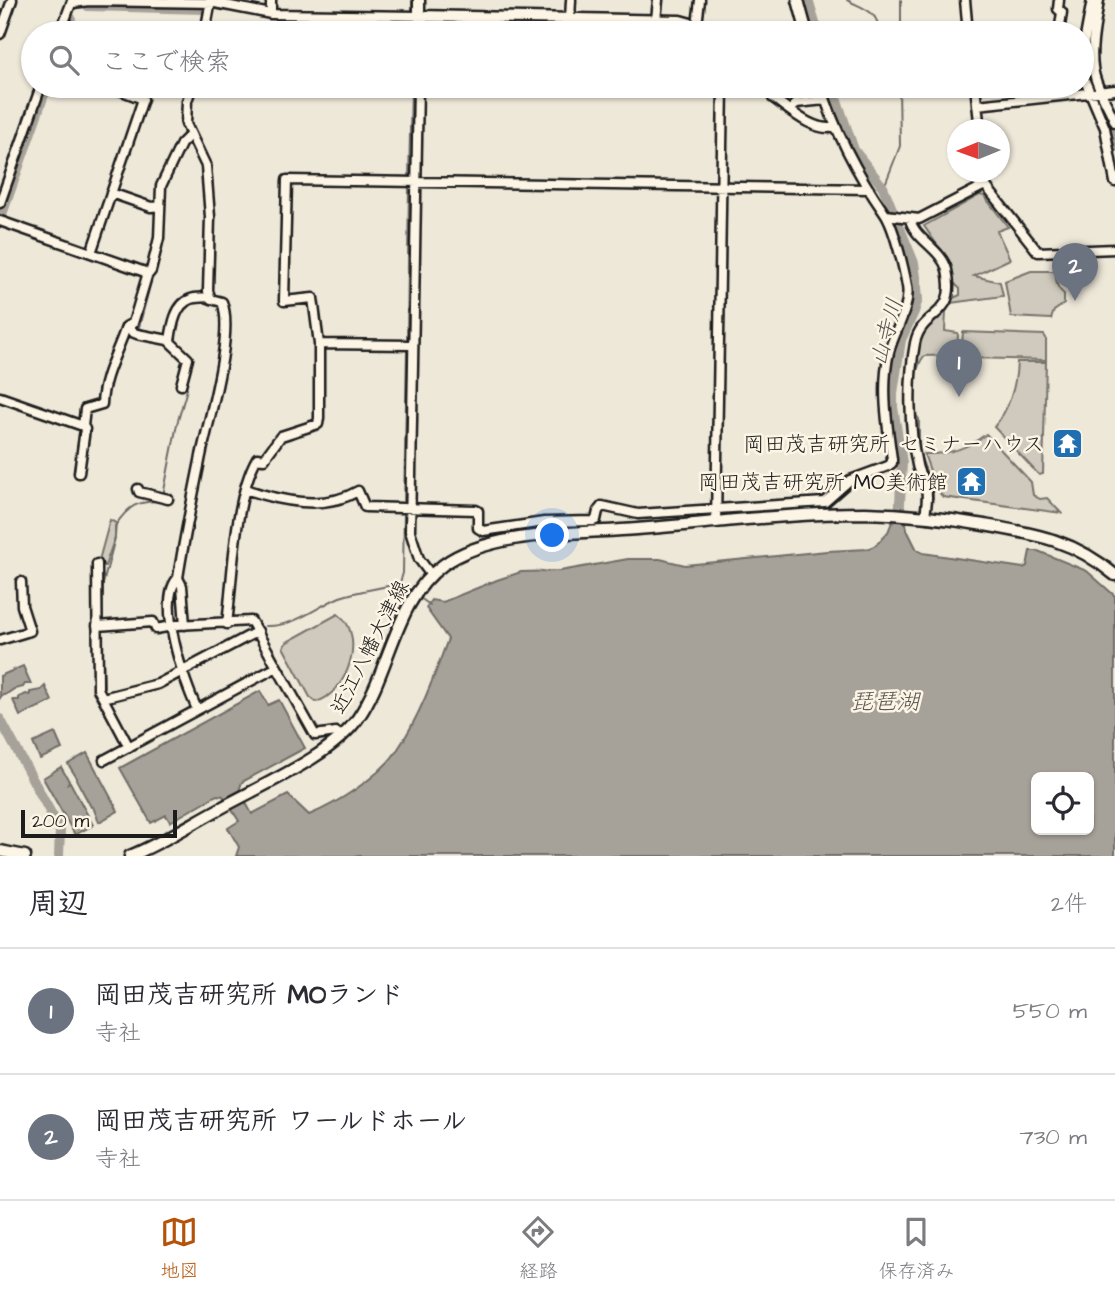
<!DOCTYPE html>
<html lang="ja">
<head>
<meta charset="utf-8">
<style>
	body { margin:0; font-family:"Architects Daughter","Klee One",sans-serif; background:#f7f7f7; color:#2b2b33 }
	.controls { position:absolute; right:21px; bottom:21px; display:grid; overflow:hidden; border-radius:10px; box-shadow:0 2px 5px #0004 }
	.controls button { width:63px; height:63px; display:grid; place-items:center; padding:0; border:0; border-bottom:2px solid #e1e1e2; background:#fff; color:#2b2b33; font:35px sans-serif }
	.compass { position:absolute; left:947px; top:119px; width:63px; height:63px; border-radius:50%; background:#fff; box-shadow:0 2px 5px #0004; rotate:269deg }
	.scale { position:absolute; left:21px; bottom:18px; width:156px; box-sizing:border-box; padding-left:7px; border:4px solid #1c1c1c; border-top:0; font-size:19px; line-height:24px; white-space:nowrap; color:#1c1c1c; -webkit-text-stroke:5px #fcf5e5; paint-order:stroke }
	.you { position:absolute; left:553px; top:536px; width:24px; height:24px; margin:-18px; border:5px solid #fff; border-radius:50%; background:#1a73e8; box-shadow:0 0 0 10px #1a73e833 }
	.badge { display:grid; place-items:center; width:46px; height:46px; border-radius:50%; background:#b45309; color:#fff; font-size:23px; font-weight:700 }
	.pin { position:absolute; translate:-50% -58px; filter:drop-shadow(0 2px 4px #0008) }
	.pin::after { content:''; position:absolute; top:37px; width:24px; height:21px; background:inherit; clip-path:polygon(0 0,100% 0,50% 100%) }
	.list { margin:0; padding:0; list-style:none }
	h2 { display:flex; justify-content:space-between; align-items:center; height:91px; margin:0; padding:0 28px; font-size:30px }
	h2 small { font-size:23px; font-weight:400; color:#7c7c81 }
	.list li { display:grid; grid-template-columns:46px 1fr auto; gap:21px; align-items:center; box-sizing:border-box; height:126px; padding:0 28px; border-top:2px solid #e1e1e2 }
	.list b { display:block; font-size:26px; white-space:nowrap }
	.list p { margin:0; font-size:23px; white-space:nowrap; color:#7c7c81 }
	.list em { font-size:23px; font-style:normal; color:#7c7c81 }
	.icon { flex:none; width:38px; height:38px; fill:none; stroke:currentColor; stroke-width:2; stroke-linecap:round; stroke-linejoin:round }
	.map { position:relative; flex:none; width:1115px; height:856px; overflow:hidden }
	.search { position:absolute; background:#fff; box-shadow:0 2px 5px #0004; left:21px; right:21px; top:21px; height:77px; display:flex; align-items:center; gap:18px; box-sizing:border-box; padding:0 24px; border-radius:38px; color:#7c7c81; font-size:26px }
	.sheet { height:343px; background:#fff }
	nav { display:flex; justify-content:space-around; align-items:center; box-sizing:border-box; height:98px; border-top:2px solid #e1e1e2; background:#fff; font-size:19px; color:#7c7c81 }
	nav a { display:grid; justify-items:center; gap:4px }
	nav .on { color:#b45309 }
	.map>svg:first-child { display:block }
	.green { fill:#cfcabd; stroke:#76736c; stroke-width:2 }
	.water { fill:#a7a299; stroke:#6f6c67; stroke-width:2; fill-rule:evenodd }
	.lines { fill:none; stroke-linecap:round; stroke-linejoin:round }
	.stream { stroke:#6f6c67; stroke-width:2 }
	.river { stroke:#a7a299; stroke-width:10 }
	.minor-casing { stroke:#1c1c1c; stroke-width:13 }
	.major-casing { stroke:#1c1c1c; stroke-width:15 }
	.minor { stroke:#fcf5e5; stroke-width:8 }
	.major { stroke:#fcf5e5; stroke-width:10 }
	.labels { text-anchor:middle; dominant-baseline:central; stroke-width:5; stroke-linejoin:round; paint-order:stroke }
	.poi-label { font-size:21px; fill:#1c1c1c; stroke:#fcf5e5; text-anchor:end }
	.street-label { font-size:21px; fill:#1c1c1c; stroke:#fcf5e5 }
	.water-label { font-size:23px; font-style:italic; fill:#5b5854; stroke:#fcf5e5 }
</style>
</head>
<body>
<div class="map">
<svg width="1115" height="856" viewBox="0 0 1115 856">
	<rect width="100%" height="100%" fill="#eee8d9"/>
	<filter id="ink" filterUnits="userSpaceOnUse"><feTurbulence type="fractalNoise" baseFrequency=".0143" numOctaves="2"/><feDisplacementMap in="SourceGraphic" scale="14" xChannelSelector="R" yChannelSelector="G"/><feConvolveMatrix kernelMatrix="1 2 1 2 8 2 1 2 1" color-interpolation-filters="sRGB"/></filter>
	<g filter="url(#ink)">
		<path class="green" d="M980,195L984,196L1008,227L997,231L1010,259L974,276L1000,282L1003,296L950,303L951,299L960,295V289L954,283L947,259L924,226Z
			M1031,271H1057C1055,280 1056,288 1064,294V304L1054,311L1051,319L1011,317L1005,281Z
			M946,312L945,331L958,333L957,355L924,356C912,371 915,396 915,414L919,419V453L932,486L933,498L929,497C926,487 922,477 920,467C914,441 908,348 924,328C930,322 939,317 946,312Z
			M963,332L1044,335L1046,338V360L973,358L961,356Z
			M1017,362H1046L1043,474L1039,475L994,427C1010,408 1016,387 1017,362Z
			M986,434L1031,482L1033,495L1040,499L1047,498L1061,513L943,497L937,490L924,454C948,455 967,449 986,434Z
			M110,520L116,523L115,537L105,566L98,564Z
			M338,614C367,635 348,693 316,702L310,697L283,647L287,642Z"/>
		<path class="water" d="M892,522L906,523L907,530L917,550L923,553L1023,568L1027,566L1030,551H1038L1087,571L1115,596V856H236L239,847L228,828L239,821L223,796L217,795L170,822L166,815L151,823L120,768L260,691L268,705L279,700L305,748L242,782L240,788L247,801L246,803L252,814L288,795L309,815C336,804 379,777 396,752C419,718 434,677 448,639L426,608L431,600L443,602L497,580L521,572L560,571L628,559H660L685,565L827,551L868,549L876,545L888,532ZM1036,777H1089V830H1036Z
			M23,666L31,684H25L23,687L14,689L5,695L3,694L0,698V676Z
			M45,686L52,701L20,716L13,700H19V697L26,694L30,695V692L41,690Z
			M55,733L62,749L40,759L33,743Z
			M87,753L118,811L99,822L93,807H91L76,779L77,778L68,764Z
			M61,767L69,781L68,783L70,782L93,825L75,835L43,778Z"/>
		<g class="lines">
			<path class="stream" d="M847,0C864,9 879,11 879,33
				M901,0V33
				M412,11V0
				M412,33V26
				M184,138L181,119L187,86
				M171,174L179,157
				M409,179L411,86
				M881,185L886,182L900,146L899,86
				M134,327H139L153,274
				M407,340L409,185
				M163,496L177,424L187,389L186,386
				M404,505L407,349
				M400,583L403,573L404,510
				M401,583L413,592
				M420,598L430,605
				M102,623L103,584L115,538V526C129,505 137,501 162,501
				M265,626C295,627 314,608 340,597C359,590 380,589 399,583
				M102,628L104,690"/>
			<path class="river" d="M808,0L818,33
				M88,6L206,9
				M66,33L71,18
				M1090,35L1087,55L1089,75L1109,120L1115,147
				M832,86L854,150L883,187L914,263L916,277L918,299L914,312L901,340L893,393V407L902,463L899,523L902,536
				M0,220L47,86
				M0,719L60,830L59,856"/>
			<defs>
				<path id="minor" d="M965,0L968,33
					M1059,0L1058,9L1062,12L1059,33
					M1092,0L1082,54L1083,76L1105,128L1115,182
					M1099,0C1096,24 1088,53 1095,77C1099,92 1109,107 1115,122
					M73,3L89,1L215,3L271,14L419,16V33
					M271,14V0
					M570,19L571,0
					M656,20L658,0
					M697,25L700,0
					M60,33L72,1
					M205,33L211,0
					M0,34L12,0
					M192,86L187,101L186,124L206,166L210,217L208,291L211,299L222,302C235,334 207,424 200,461C192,500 184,539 178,578C156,601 184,682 197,709
					M418,86L410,531L419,559L431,575
					M975,86L980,130
					M773,98C789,109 814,133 835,127
					M977,105L1115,90
					M791,110L796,103L825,100
					M984,172L985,185L1038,252L1115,249
					M111,193L151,207L159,206
					M0,203L41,86
					M886,215L919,219L985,185
					M910,219C914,239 942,249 947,270C958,319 922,309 915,343C908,380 909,429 917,465C918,472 923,478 925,485C929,494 926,507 925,517
					M0,221L145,272L147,276L133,323L126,327C117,354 103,376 102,404L85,409L83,426L85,429L79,473
					M91,253L143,99L109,86
					M147,276L151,271L159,238L161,186L181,144L190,135
					M129,326L132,332L137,334L168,340L188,359L181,385
					M170,341C172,327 175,304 191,299C196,297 203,298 209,297
					M319,344L413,345
					M0,397L83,426
					M138,489L139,492L168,499
					M245,489C280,501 324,511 358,491L365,507L476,510L478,511V528L483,531L544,522L593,521L596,520L598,511L602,506L638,514L825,502L850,480L888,466L892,463V459C887,423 881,388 889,352C894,332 911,307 907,286C904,269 894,227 885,214C858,175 835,132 821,86
					M716,523L723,86
					M97,564L98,689L103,698L158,684L258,631
					M178,578L182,586L185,625
					M227,624C233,577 234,498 257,458L264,459L281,436L318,424L319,418V344L313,298L284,301L287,180L869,189
					M97,626L153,622L156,629L177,625L251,621L315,735L336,732L342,737
					M0,640L30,631L22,606L21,582
					M103,698L129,747
					M104,760L277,667"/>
				<path id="major" d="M419,0V16L680,21L723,33
					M798,0L807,33
					M0,851L25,856
					M130,856C162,843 191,824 221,808C262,785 332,756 358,718C391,670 394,601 443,565C491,530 579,534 637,529C713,523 789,513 865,513C905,514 945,518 984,525C1036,534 1074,540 1115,575"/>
			</defs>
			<use href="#minor" class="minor-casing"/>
			<use href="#major" class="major-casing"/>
			<use href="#minor" class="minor"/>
			<use href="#major" class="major"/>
		</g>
	</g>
	<defs>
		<symbol id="temple-square" viewBox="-11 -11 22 22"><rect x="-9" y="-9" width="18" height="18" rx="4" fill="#1f6fb2" stroke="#fcf5e5"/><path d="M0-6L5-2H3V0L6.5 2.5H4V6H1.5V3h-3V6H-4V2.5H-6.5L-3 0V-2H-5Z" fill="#fff"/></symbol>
	</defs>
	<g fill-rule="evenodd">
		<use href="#temple-square" x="1050" y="426" width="35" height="35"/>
		<use href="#temple-square" x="954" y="464" width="35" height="35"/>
	</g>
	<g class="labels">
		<g class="poi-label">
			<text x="1044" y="444">岡田茂吉研究所 セミナーハウス</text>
			<text x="948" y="482">岡田茂吉研究所 MO美術館</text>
		</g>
		<g class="street-label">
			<text transform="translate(370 647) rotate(-63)">近江八幡大津線</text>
		</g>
		<g class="water-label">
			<text transform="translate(887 332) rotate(-75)">山寺川</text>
			<text x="885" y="702">琵琶湖</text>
		</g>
	</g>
</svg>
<div class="controls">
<button><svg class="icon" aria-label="locate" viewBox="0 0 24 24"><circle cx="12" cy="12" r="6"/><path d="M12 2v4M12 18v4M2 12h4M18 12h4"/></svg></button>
</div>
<svg class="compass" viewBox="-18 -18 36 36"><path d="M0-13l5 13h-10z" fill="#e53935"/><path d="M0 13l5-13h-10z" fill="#7c7c81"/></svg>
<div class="scale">200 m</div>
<div class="you"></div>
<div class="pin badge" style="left:959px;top:397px;background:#6b7280">1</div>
<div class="pin badge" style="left:1075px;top:301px;background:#6b7280">2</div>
<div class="search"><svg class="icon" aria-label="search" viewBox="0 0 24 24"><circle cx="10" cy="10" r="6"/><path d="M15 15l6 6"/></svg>ここで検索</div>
</div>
<section class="sheet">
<h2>周辺<small>2件</small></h2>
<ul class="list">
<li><span class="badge" style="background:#6b7280">1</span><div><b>岡田茂吉研究所 MOランド</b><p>寺社</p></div><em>550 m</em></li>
<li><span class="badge" style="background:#6b7280">2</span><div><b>岡田茂吉研究所 ワールドホール</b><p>寺社</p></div><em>730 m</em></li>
</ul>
</section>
<nav>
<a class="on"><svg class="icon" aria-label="map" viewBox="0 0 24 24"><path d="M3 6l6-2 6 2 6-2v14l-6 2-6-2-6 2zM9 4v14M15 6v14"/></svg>地図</a>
<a><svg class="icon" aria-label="directions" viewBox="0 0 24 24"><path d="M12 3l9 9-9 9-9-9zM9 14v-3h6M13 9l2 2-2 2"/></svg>経路</a>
<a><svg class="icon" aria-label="saved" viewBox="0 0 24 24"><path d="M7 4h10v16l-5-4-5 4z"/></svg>保存済み</a>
</nav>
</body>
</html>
